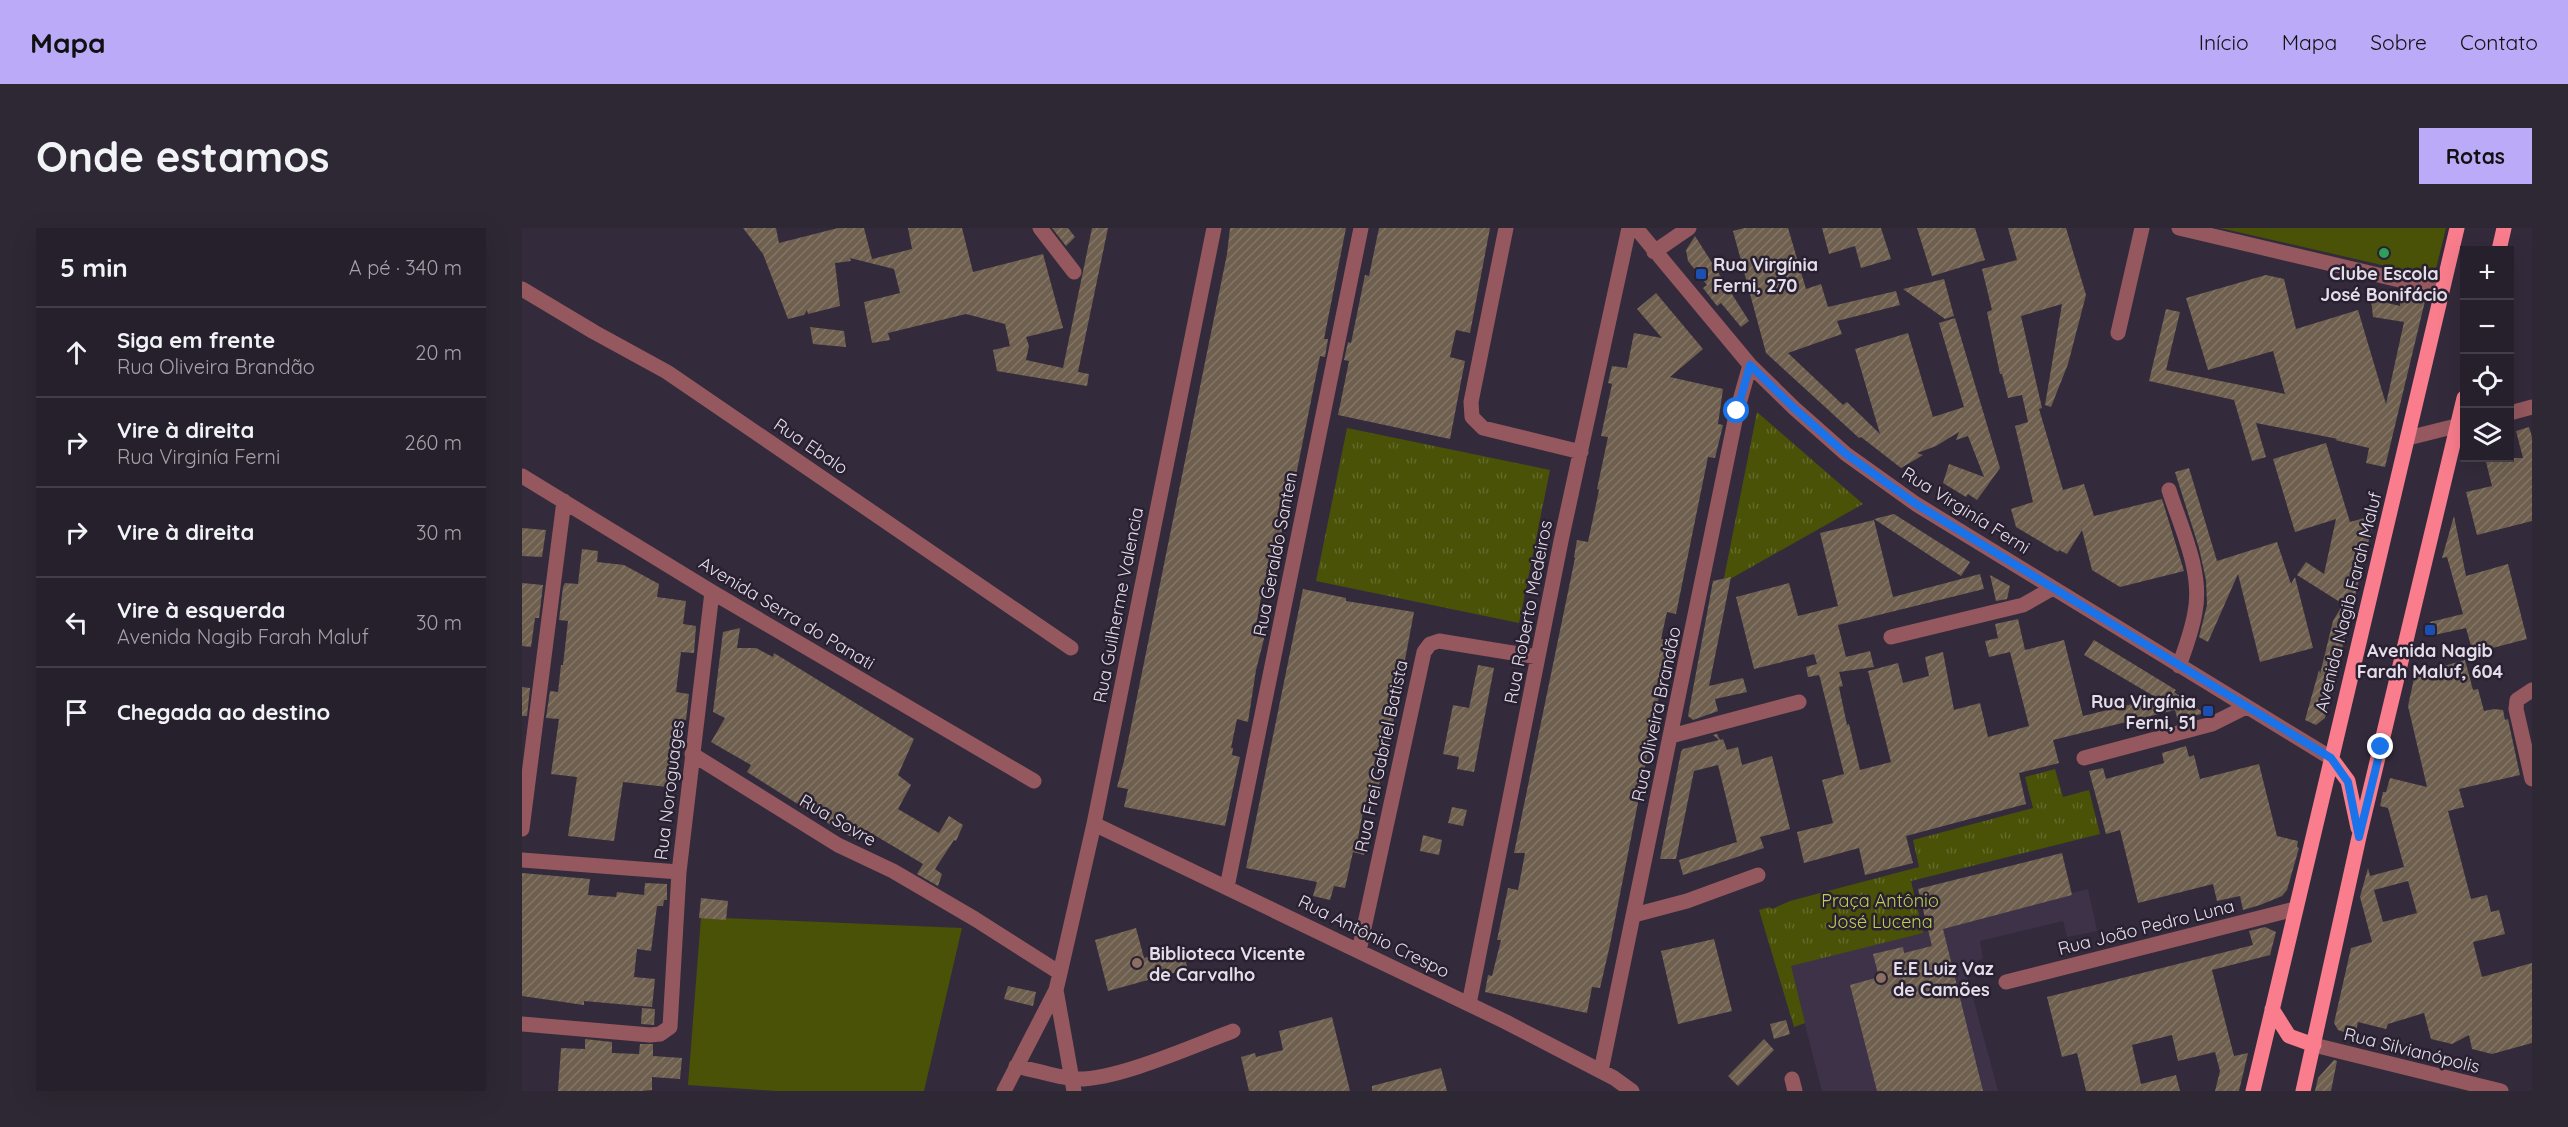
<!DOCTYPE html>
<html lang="pt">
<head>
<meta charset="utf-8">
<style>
	body { margin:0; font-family:Quicksand,sans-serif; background:#2e2834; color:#f1f3f6 }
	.controls { position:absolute; right:18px; top:18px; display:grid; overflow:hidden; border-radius:0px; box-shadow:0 6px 24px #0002 }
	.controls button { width:54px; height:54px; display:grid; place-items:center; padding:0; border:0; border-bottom:2px solid #423e48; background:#26202c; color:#f1f3f6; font:30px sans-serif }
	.stop { position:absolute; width:18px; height:18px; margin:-14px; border:4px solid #1a73e8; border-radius:50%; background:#fff }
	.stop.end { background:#1a73e8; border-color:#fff; box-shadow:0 2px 6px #0008 }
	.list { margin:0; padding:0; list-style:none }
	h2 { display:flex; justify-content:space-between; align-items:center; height:78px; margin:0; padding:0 24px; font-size:26px }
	h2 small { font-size:20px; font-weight:400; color:#a4a3a9 }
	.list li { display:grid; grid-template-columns:39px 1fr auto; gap:18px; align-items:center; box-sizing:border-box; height:90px; padding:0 24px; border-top:2px solid #423e48 }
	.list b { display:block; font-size:22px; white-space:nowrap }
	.list p { margin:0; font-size:20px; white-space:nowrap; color:#a4a3a9 }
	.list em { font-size:20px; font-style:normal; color:#a4a3a9 }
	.icon { flex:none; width:33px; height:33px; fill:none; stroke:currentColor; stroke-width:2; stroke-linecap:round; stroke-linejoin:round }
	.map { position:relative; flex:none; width:2010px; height:863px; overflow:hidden; border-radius:0px }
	header { display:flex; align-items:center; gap:36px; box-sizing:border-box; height:84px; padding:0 30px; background:#baaaf7; color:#111 }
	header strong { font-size:28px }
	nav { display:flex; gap:33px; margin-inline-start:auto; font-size:21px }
	.intro { display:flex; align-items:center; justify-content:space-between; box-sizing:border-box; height:144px; padding:0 36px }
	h1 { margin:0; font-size:42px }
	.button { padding:15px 27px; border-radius:0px; background:#baaaf7; color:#111; font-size:21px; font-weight:700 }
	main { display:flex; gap:36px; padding:0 36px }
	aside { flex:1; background:#26202c; border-radius:0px; box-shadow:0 6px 24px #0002 }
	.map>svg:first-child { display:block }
	.built { fill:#3e3248 }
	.grass { fill:#495207 }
	.park { fill:url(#park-tufts) }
	.building { fill:url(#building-hatch); fill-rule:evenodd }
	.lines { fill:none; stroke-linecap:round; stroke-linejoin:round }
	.minor { stroke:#95585f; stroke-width:15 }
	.major { stroke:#f97d8d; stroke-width:15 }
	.route { stroke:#1a73e8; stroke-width:8 }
	.leisure-dot { fill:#2e9e5b; stroke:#292131; stroke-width:2 }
	.transit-dot { fill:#1a4fb4; stroke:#292131; stroke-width:2 }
	.education-dot { fill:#8d6e63; stroke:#292131; stroke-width:2 }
	.labels { text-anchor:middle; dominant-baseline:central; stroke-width:5; stroke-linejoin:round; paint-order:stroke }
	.poi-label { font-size:18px; font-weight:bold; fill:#e4dee9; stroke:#292131; text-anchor:start }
	.street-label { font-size:18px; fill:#e4dee9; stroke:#292131 }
	.park-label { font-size:18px; fill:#becf54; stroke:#292131 }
</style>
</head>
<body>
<header>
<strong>Mapa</strong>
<nav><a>Início</a><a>Mapa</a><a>Sobre</a><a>Contato</a></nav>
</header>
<div class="intro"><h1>Onde estamos</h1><a class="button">Rotas</a></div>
<main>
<aside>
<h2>5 min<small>A pé · 340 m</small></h2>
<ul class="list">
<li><svg class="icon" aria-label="ahead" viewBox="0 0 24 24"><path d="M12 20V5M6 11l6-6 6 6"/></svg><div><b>Siga em frente</b><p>Rua Oliveira Brandão</p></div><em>20 m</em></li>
<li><svg class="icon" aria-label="right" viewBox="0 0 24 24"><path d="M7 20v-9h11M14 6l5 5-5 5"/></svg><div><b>Vire à direita</b><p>Rua Virginía Ferni</p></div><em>260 m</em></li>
<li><svg class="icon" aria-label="right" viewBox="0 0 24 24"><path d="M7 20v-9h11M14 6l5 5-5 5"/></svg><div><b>Vire à direita</b></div><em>30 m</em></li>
<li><svg class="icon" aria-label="left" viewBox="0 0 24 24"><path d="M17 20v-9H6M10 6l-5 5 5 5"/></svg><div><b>Vire à esquerda</b><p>Avenida Nagib Farah Maluf</p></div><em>30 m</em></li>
<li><svg class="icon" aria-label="arrive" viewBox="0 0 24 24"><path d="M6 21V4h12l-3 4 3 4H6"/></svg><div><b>Chegada ao destino</b></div></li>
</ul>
</aside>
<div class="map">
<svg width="2010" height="863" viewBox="0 0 2010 863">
	<defs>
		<pattern id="park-tufts" width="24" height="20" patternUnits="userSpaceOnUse" patternTransform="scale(1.5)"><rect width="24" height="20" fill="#495207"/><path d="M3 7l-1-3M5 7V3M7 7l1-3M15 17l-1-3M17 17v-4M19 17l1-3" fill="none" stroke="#636a2b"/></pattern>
		<pattern id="building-hatch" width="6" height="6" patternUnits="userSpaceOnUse" patternTransform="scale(1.5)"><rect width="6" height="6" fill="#6e5f4f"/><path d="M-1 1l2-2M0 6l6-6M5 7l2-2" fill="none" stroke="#837668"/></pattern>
	</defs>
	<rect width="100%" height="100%" fill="#332b3b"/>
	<path class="built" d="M1566,661L1575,703L1545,709L1541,693L1458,713L1461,731L1442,736L1476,863H1300L1268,738Z"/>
	<path class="grass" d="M1698,0H1924L1912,49Z
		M179,689L440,700L402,863H254L166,857Z"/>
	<path class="park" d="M1235,184L1341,276L1201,355Z
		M825,200L1028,242L997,395L794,353Z
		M1533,541L1541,569L1567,562L1578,606L1389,653L1401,705L1269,738L1283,795L1272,799L1237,682L1247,679L1250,681L1268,673L1397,639L1391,612L1511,580L1503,549Z"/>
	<path class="building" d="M221,0H254L257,15L316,0H342L350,31L390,21L386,0H440L451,44L521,26L541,100L504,109L507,118L504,132L541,140L570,0H586L556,144L567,146L565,158L475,143L471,122L488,118L483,96L444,86L366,105L368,112L350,115L342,74L378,65L372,41L328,30L329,33L313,35L318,78L286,86L285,82L282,87L266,91L241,26Z
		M530,0H546L553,9L544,18Z
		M708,0H824L802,111H806L803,129L798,128L763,302H760L749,372L739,370L733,404L743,407L734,442L726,494L715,491L709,520H711L710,527L718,529L703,598L602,579L606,561L595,559L602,533L705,26Z
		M857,0H968L948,105L934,102L928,129L943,133L928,211L816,187L827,133L822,132L826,114L829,115L843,47L847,48Z
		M1222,0H1266L1284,61L1299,56L1306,79L1374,63L1378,77L1315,93L1320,106L1266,125L1321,177L1325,174L1358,206L1333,121L1386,105L1411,189L1442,179L1417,95L1433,90L1478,240L1455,272L1446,266L1444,269L1421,255L1427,236L1462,249L1446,208L1434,212L1437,204L1414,218L1395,225L1401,227L1379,240L1339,209L1337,210L1244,125L1211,3Z
		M1300,0H1359L1369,31L1339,40L1333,18L1307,26Z
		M1395,0H1453L1463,32L1410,48Z
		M1486,0H1544L1564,67L1546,136L1529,179L1523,177L1540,76L1499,88L1520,180L1517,181L1541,262L1562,256L1572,288L1640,271L1662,343L1598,359L1570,342L1560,302L1545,326L1537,322L1536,324L1494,299L1489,281L1511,274L1493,198L1506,194L1500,167L1486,170L1480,146H1478L1465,84L1470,82L1460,41L1495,32Z
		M1173,8L1227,93L1219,99L1199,75L1195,78L1181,60L1185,57L1166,33L1164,22Z
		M1744,47L1762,51L1774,101L1836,82L1864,176L1882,94L1851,89L1849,71L1878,78L1879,64L1897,68L1903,73L1863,239L1844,235L1847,220L1813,212L1816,211L1734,195L1744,229L1730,233L1712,172L1627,153L1644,81L1658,84L1644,142L1763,166L1751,123L1686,142L1664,70Z
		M1422,51L1432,88L1423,91L1381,61Z
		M1134,65L1181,121L1148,149L1201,161L1196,196L1201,197L1193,230L1186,229L1154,386L1145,384L1139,411L1149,413L1147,421H1150L1136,473L1088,717L1078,760L1070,759L1065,785L963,764L966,747L970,748L979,712H975L986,660L996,662L1003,625H992L1053,330L1052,329L1055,312L1066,314L1077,262L1075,261L1086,209L1079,208L1090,156L1086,155L1090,138L1105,140L1112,105L1140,110L1115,81Z
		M288,99L322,103L324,119L291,116Z
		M2007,199L2010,209V293L1955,307L1944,264L1970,258L1963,230H2001L1994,203Z
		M1804,215L1828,294L1853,287L1803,490L1794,497L1783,492L1797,442L1798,446L1811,393L1821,376L1775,347L1784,334L1802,346L1814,291L1773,304L1751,231Z
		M1667,240L1695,333L1755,314L1769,356L1773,349L1791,420L1738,434L1716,346L1686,414L1677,409L1685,377L1684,352L1677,320L1653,244Z
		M1372,286L1448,334L1439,348L1352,291Z
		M1932,288L1944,348L1986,336L2005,411L1951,425L1944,400L1912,407L1908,394L1941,386L1925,329L1920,330Z
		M1352,292L1371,369L1458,346L1462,361L1316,397L1324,429L1348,423L1352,439L1317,444L1321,458L1317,459L1325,497L1327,496L1338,542L1369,534L1346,443L1376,435L1381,455L1407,448L1403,429L1421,424L1432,482L1458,475L1466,509L1507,498L1488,424L1467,429L1463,413L1476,410L1473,396L1496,391L1503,422L1542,412L1561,488L1635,470L1562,427L1572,412L1654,462L1652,464L1682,485L1656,493L1653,482L1531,512L1537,535L1497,545L1504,576L1384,608L1391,635L1343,647L1337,620L1282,635L1275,604L1311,595L1300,552L1322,546L1298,450L1297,447L1286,449L1284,439L1295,436L1292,426L1232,441L1214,369L1267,355L1276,388L1316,378L1298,305Z
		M0,300L24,302L20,329L0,328Z
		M60,321L76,323L75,334L102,337L137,356L135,369L164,373L161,396L174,398L172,425L159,424L154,464L167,466L164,492L154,491L147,554L145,559L101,554L92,613L46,608L55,549L29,546L37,491L24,490L28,463L36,464L39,437H41L46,393L37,392L41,359L43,355L56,356Z
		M1468,347L1488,358L1485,371L1474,373Z
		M1209,349L1187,458L1221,450L1225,464L1193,471L1196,483L1171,492L1166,488L1191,353Z
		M0,355L21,357L17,390H13L9,419L0,418Z
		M781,361L824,370V373L892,384L872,490L853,575L843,574L836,610H845L842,627L831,624L823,660L812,658L808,672L791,668L795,654L724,640Z
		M218,400L215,420H234L251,429L252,425L392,511L376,547L389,557L376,581L417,605L427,588L441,597L434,613L432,612L413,641L420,646L416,658L395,646L401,636L344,602L337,613L317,602L225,544L229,537L189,514L203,490L191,484L201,404Z
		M1943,432L1951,462L1956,461L1962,483L1972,481L1981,482L1983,492L1986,491L1998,547L1937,561L1942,579L1926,583L1949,671L1965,667L1969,684L1977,682L1983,706L1951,714L1960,749L2010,735V815L1970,826L1950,821L1947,807L1930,816L1909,811L1902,785L1866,796L1864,801L1836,794L1833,808L1816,802L1812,795L1829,720L1850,714L1838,669L1846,640L1851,660L1848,648L1882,639L1866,580L1858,578L1861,564H1864L1868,550L1905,559L1886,478L1893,446ZM1886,653L1895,685L1861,694L1852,662Z
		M956,437L972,440L952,544L935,541L937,529L921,526L931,477L947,480Z
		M0,459L8,460L5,488H0Z
		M1195,506L1198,512L1201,511L1205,522L1216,519L1220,537L1250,528L1268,601L1238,609L1242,620L1161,647L1157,632L1215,614L1196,537L1172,543L1154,631H1138L1159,524L1161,521L1197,512L1191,507Z
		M1664,518L1667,529L1672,527L1678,551L1737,536L1755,608L1776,613L1775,619L1777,620L1765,662L1760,668L1738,677L1721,682L1718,668L1695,673L1691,656L1616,675L1598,602L1584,606L1567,543L1581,540L1584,551L1642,535L1640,525Z
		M930,579L945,582L941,598L926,595Z
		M901,607L920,612L917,627L898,623Z
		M1540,625L1550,667L1421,701L1461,863H1355L1328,757L1357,749L1351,726L1381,719L1382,725L1410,718L1396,661Z
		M0,645L68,651L66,667L94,669L95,664L122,667L123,655L145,656V672H142L141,678H135L129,723L115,721L112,749L133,751L130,779L62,773V777L0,768Z
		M179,670L206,673L204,692L177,690Z
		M1743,699L1754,704L1748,727L1690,742L1712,828L1726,825L1717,863H1693L1698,843L1693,824L1656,833L1650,807L1610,817L1619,856L1654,847L1658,863H1564L1555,825L1540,829L1525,769L1731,717L1727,703Z
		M614,700L622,730L659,719L666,741L586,763L573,712Z
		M1192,711L1210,783L1156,796L1139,723Z
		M486,758L514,764L511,778L482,771Z
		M120,780L133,781L132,797L119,796Z
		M810,789L828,863H727L719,829L733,825L734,829L761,822L757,803Z
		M1264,792L1268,806L1252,811L1248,796Z
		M63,811L90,814V825L117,826L118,816H131V828L160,830L158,851L130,849V862L120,863H36L39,820L63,821Z
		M1242,811L1252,822L1216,858L1206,848Z
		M1812,832L1815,833L1809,863H1793L1796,850Z
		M919,840L925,863H850V858Z"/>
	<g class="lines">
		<path class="minor" d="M518,0L552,44
			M984,0L949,174L950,189L961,200L1059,224
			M1114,0L1228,137L1272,180L1324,226L1394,276L1809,530
			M1657,0L1920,62
			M1132,24L1167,0
			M0,61L72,104L145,144L549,420
			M1596,105L1620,0
			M1988,185L2010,179
			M1886,210L1942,196
			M0,248L190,364L512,553
			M1647,262C1659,300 1681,344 1673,384C1670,403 1663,421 1657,438
			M1369,409L1501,377L1531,360
			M2010,462L1995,472L1994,481L2010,551
			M1149,508L1277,474
			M170,526L316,617L371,643L453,691L538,745
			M1562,530L1690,496L1724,479
			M572,596L984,794L1092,850L1110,863
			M0,601L42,273
			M0,632L157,644
			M705,659L839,0
			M1112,687L1165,673L1236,647
			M837,723L902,424L908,416L917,413L1016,429
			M1484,754L1773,681
			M534,762L552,863
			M947,776L1039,313L1107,0
			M0,796L128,807L138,806L148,799L157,644L190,364
			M1792,817L1979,863
			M494,838C513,842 534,849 553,851C593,853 671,818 711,803
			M1079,843L1215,183L1228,137
			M1270,851L1273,863
			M482,863L534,762L538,745L572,596L692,0"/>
		<path class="major" d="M1977,22L1982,0
			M1809,530L1826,553L1836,600
			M1750,781L1767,808L1792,817
			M1731,863L1935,0
			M1781,863L1837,609L1942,170"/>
	</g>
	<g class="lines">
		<path class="route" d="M1215,183L1228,137L1272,180L1324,226L1394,276L1809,530L1826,554L1837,609L1859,519"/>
	</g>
	<circle class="leisure-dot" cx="1862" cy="25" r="6"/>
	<g class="transit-dot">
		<rect x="1173" y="40" width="12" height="12" rx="3"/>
		<rect x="1902" y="396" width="12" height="12" rx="3"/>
		<rect x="1680" y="477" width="12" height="12" rx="3"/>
	</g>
	<g class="education-dot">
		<circle cx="615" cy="735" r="6"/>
		<circle cx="1359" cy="750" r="6"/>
	</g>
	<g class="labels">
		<g class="poi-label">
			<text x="1191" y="36">Rua Virgínia<tspan x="1191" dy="21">Ferni, 270</tspan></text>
			<text x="1862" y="45" text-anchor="middle">Clube Escola<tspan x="1862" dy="21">José Bonifácio</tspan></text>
			<text x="1908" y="422" text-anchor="middle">Avenida Nagib<tspan x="1908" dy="21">Farah Maluf, 604</tspan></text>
			<text x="1674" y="473" text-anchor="end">Rua Virgínia<tspan x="1674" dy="21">Ferni, 51</tspan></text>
			<text x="627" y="725">Biblioteca Vicente<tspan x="627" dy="21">de Carvalho</tspan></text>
			<text x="1371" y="740">E.E Luiz Vaz<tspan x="1371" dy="21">de Camões</tspan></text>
		</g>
		<g class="street-label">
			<text transform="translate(289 218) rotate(34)">Rua Ebalo</text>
			<text transform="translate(1444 282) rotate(32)">Rua Virginía Ferni</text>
			<text transform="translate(753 326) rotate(-79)">Rua Geraldo Santen</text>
			<text transform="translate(1826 374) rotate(-76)">Avenida Nagib Farah Maluf</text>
			<text transform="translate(596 377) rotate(-79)">Rua Guilherme Valencia</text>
			<text transform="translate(1006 384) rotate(-79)">Rua Roberto Medeiros</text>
			<text transform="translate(265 385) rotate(31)">Avenida Serra do Panati</text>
			<text transform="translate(1134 486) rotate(-78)">Rua Oliveira Brandão</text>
			<text transform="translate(859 528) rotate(-78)">Rua Frei Gabriel Batista</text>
			<text transform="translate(147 562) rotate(-83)">Rua Noroguages</text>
			<text transform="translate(316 592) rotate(30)">Rua Sovre</text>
			<text transform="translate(1624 699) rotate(-14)">Rua João Pedro Luna</text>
			<text transform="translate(852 708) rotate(26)">Rua Antônio Crespo</text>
			<text transform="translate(1890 822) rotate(14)">Rua Silvianópolis</text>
		</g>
		<g class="park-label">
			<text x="1358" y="672">Praça Antônio<tspan x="1358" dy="21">José Lucena</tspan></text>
		</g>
	</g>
</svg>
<div class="controls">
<button>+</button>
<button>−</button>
<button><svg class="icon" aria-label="locate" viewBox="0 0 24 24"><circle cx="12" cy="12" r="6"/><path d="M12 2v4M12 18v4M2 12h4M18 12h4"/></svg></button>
<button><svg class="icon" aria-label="layers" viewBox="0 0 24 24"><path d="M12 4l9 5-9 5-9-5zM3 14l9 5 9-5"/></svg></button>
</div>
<div class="stop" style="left:1215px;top:183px"></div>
<div class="stop end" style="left:1859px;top:519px"></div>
</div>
</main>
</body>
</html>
